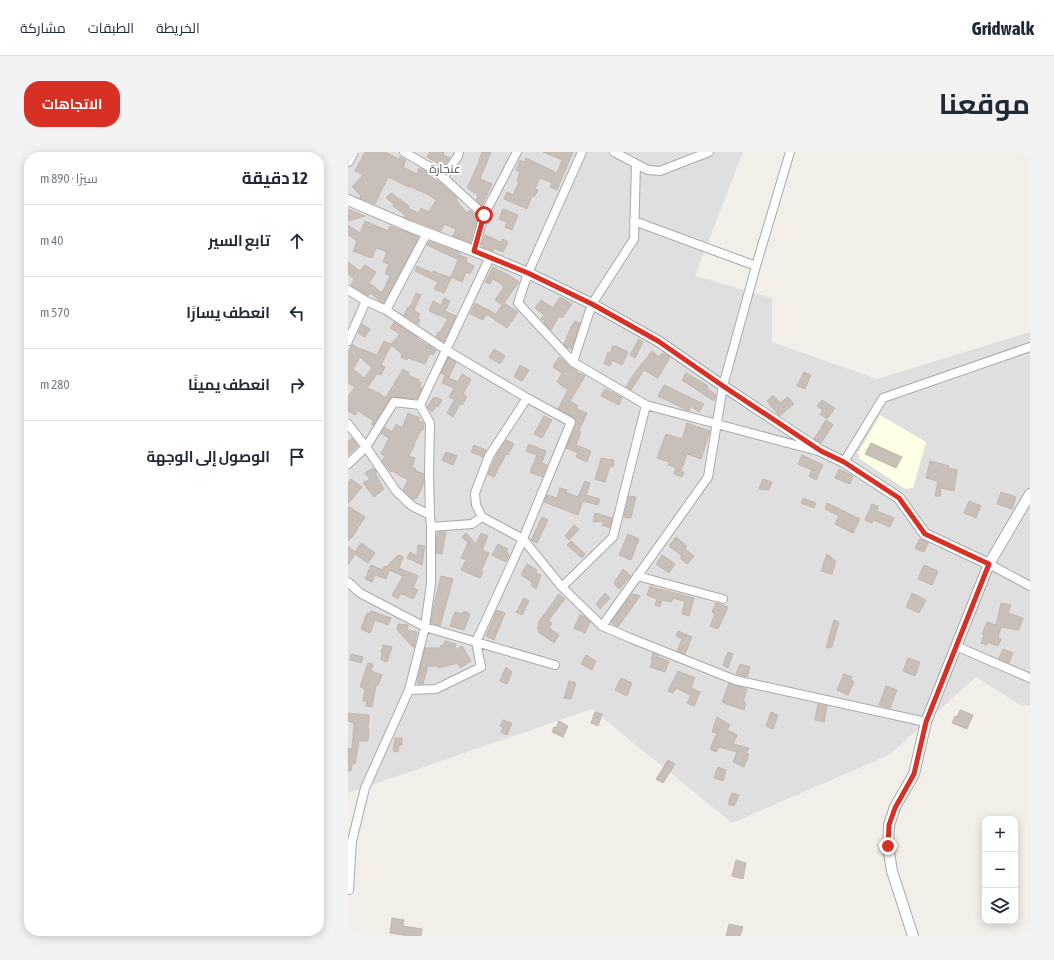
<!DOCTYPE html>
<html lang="ar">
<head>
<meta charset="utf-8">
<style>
	body { margin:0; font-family:"Asap Condensed",Cairo,sans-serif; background:#f2f2f3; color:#1f2937; direction:rtl }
	.controls { position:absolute; right:12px; bottom:12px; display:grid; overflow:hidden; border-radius:8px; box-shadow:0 2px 10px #0003 }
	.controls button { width:36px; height:36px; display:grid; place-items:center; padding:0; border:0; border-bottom:1px solid #e0e1e3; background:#fff; color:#1f2937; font:20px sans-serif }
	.stop { position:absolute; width:12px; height:12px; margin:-9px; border:3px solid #d93025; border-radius:50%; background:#fff }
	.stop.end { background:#d93025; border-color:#fff; box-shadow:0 1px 4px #0008 }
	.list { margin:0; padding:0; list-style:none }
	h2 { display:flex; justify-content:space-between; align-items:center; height:52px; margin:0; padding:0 16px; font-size:17px }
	h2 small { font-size:13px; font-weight:400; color:#747a83 }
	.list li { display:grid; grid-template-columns:26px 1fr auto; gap:12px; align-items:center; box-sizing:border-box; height:72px; padding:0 16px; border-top:1px solid #e0e1e3 }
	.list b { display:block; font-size:15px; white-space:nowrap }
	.list em { font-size:13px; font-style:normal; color:#747a83 }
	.icon { flex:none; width:22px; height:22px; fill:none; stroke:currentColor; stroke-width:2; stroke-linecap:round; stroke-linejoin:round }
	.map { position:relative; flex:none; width:682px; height:784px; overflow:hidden; direction:ltr; border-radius:16px }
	header { display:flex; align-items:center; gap:24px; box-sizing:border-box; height:56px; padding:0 20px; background:#fff; border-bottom:1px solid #e0e1e3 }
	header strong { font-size:19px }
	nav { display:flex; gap:22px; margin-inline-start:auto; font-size:14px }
	.intro { display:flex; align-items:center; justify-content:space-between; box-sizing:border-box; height:96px; padding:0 24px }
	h1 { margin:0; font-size:28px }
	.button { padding:10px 18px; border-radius:16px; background:#d93025; color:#fff; font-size:14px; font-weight:700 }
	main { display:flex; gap:24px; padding:0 24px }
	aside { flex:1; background:#fff; border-radius:16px; box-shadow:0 2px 10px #0003 }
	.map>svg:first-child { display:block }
	.residential { fill:#e0dfdf }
	.education { fill:#ffffe5 }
	.building { fill:#c7bfb8; stroke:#c4b6ab; fill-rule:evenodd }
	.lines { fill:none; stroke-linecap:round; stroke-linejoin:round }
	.minor-casing { stroke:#a9a9a9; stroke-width:10 }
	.tertiary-casing { stroke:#a9a9a9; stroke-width:12 }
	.minor { stroke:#fff; stroke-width:8 }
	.tertiary { stroke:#fff; stroke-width:10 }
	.route { stroke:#d93025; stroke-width:5 }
	.labels { text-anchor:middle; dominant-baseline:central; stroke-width:4; stroke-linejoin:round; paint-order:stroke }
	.quarter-label { font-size:12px; fill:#555; stroke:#fff }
</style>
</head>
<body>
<header>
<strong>Gridwalk</strong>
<nav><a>الخريطة</a><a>الطبقات</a><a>مشاركة</a></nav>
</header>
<div class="intro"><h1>موقعنا</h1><a class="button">الاتجاهات</a></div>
<main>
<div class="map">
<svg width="682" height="784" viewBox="0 0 682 784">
	<rect width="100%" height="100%" fill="#f2efe9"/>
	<path class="residential" d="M0,0H395L347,124L424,146V190L529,227L682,180V553L674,554L628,525L541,603L384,671L244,557L0,641Z"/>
	<path class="education" d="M532,263L578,290L565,336L557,337L512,307L510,301Z"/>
	<path class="building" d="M17,0H37L51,7L52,5L58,8L55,15L69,22L71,16L81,21L80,22L96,34L109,46L108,48L119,61L121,58L130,65L128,73L124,81H125L122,91L105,84L108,77L96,72L93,79L56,65L57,63L45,54L46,52L38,46L43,41L61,54L60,56L71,61L73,56L81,60L88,48L79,42L61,34V35L40,25L27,52L12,46L13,44L4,35L15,23L7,19Z
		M82,0H96L95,3L102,6L94,17L91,14V12L79,5Z
		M134,0H143L132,27L144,32L134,54L128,48L130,43L119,36L132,8H131Z
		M195,0H225L209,38L202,35L204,31L192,26L187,37L190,38L186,45L184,44L179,57L156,47L159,40L165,43L171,30L169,29L172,20L168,19L172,8L176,10L178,6L209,21L214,8Z
		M0,57L17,64L0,69Z
		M155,57L170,63L164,78L157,75L159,70L151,67Z
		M17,69L40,79L42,74L71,85L36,151L30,148V147L22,141L20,144L3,133L6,127L0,122V110L12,119L17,113L28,120L21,131L34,141L42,124L37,121L41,112L35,110L39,100L28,96L24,106L5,99L9,89L0,83V73L12,81Z
		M137,83L153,90L155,87L160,90L155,100L146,96L145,99L134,95L135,92H134Z
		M81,89L112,101L109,107L79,93Z
		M112,103L119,106L118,110L126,114L122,122L118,120L114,130L103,125Z
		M69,114L84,121L85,119L103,126L96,141L86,137L90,130L67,119Z
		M145,115L164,125L171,130L156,151L170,160L159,176L138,162L135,168L122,162L127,151L148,162L154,153L147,148L156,135L154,133H155L145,127L142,132L137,130Z
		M68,141L73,143L66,158L67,159L72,162L70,167L72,168L70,172L56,163L60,155H62Z
		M212,145L224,152L214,166L211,164L203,178L196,171L197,169L193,167L196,163L187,156L193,148L205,156Z
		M96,146L102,149L97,159L108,164L96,190L88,185L90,180H92L100,167L81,159L85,149L93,153Z
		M227,169L232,171L224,197L218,195L216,192L223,175Z
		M46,170L70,186L69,187L88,198L85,203L82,201L77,212L60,206L59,208L53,205L54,202L43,193L33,213L37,215L33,223L29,222L19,236L31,241L36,245H38L55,217L61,221L60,223L71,228L70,229L73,231L72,234L74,236L69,247L47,245H43L25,273L23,272L26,269L10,259L7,263L0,259V244L7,235L0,231V201L4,192L10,196L29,203L36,189L43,192L52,182L42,176ZM12,205L24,216L16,226L5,217Z
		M14,172L22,177L17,185L10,181Z
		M291,187L295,190L287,206L282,203Z
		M265,194H267L280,200L274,213L264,208L262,214L256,212L260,200L262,201Z
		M146,197L157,204L152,212L141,205Z
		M304,199L311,205L314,201L322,205L310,226L296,218L283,238L278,235L285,223Z
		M211,205L216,209L222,215L229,219L228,220L237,224L222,249L230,254L229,257L239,261L231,279L233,280L228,293L243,299L239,310L228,305L230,301L218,296L228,270L226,265L210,257L220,238L209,230L214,221L205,215Z
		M100,206L108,210L101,225L93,221Z
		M172,213L181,218L174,229L166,225Z
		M456,220L463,223L457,237L449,234Z
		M338,221L360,234L359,236L368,243L366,249L334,228Z
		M114,222L123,227L115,242L119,245L114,253L112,252L105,265L99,261L106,248L101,245L106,236L94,231L97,224L110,230Z
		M316,233L356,252L351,260L343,254L341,259L310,244Z
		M257,237L274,245L271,253L253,244Z
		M425,243L432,251L440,245L446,252L431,264L419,249Z
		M87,245L94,248L90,255L88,254L84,260L79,255L85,246H87Z
		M474,248L487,256L479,267L472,262L475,258L469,254Z
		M60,261L72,266L70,269L76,271V272L75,278H73L66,292H67L61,304L67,306L64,315L68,317L67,318L76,322V331L69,346L68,345L66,348L55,338L60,328L44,319L43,320L34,309L37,304L33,302L41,286L33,281L37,275L44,280L48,272L54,276Z
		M196,264L204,268L194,286L186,282Z
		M478,268L485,273L473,291L466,287Z
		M339,271L362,279L353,307L339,302L333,319L336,320L334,325L326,322L328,316L320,313L321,310L309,306L318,282L334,287Z
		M4,286L10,294L0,303V289Z
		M158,288L166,292L160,303L158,302L146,325L140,322L151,298Z
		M523,291L554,305L548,316L517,302Z
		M181,292L198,299L194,311L199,313L194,325L182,320L189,303L178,299Z
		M126,293L138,298L135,305L123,300Z
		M98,300L109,304L105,313L94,308Z
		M454,303L475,313L468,328L461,324L464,318L450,312Z
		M253,306L266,308L265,315L262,314L257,330L247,327L250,316H251Z
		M582,309L601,314L600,316L609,318L606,339L593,336L592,344H587L590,329L578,326Z
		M25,316L29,320L27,321L36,337L26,345L15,331L22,327L17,321Z
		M491,317L505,324L502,332L487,326Z
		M3,327L14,335L0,352V331Z
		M415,327L424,330L421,338L411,337Z
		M237,329L242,331L238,343L252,347L250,353L235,349L230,363L196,350L199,343L209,346L212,336L219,338L218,340L230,345Z
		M653,340L668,345L664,357L649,352Z
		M281,344L288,345L283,366L276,365Z
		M455,346L468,351L466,356L453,351Z
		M621,349L633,354L628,366L616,361Z
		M479,351L512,367L505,381L487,372L491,364L477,357Z
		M524,352L530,354L529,359L546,366L542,375L525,368L524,371L517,368Z
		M0,354L17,365L5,384L0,389Z
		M247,361L264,366L262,376L254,373L256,369L245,370Z
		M194,365L200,368L189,391L183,388Z
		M226,373L231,377L221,388L217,384Z
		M90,380H98L94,402L88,401V388Z
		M118,381L128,392L133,381L140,384L134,398L141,401L133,419L135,420L132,426L113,418L118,408L113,406L120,391L114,385Z
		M280,382L291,387L283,408L271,403Z
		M328,385L339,394L337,397L346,404L339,412L332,406L334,404L321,394Z
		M572,386L580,391L576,400L567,396Z
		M223,389L237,402L234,406L219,393Z
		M13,391L27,401L20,411L7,402L0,413V394L7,400Z
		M150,392L160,397L158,400L161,402L158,410L144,403Z
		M70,393L77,394L74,413L59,406L62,400L69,404Z
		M479,402L488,409L484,422L473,419Z
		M50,403L55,405L51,416L70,424L65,436L70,438L65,447L57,443L52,442L50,447L44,443L55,424L41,418L38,427L27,423L24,430L17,427L23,413L35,418L36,414L38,415Z
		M314,403L327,412L321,421L308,412Z
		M179,412L189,418L188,421L193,423L188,437L183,433L184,430L173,423Z
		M576,413L590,419L584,433L570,427Z
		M275,417L283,424L271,437L266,431Z
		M93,424L105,427L92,474L83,471L87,448Z
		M302,434L312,438V437L346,446L341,464L334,462L337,450L325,446L323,450L314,448L312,455L307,453L309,447L299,443Z
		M257,441L262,446L252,457L248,452Z
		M564,441L578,448L571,461L558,455Z
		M211,442L217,447L200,469L204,471L201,476L211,483L206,491L190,480L191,478L189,476L192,472L190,471L195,464Z
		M284,442L292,444L270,475L268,474L263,470Z
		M176,446L181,449L174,463L168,460Z
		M368,451L380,455L370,477L362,474L367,462L364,460Z
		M653,451L663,453L660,461L675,466L671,478L653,475L650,486L653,487L650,494L639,490V493L633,491L636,483L634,482L639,470L648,473Z
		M149,458L157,461L146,488L138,484Z
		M23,459L43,466L40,473L27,468L22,481L13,477L19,461L22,462Z
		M116,459L122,462L116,478L102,474L107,460L114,462Z
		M232,463L237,465L242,470L237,481L226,476Z
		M486,468L491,470L484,495L478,496Z
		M50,472L60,473L59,478L69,480L66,496L49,478Z
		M330,479L344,485L337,502L329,499L334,487L328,484Z
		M97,489L108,492L107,498L114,494L123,509L112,516L110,511L90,516V514H80L75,532L69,531L77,496H92L93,493L95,494Z
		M35,493L44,495L39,510L33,508L34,500H33Z
		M655,497L665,501L661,511L651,506Z
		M380,500L385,502L380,516L375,513Z
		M305,501L311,504V505L321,509L317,520L302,515L305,508L303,507Z
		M3,502L15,505L13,511L2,508Z
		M238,503L248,509L244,518L233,512Z
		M560,506L572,510L567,524L555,519Z
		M20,511L25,512L23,519L34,523L30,533H28L24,555L18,554L19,549H15L17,537L12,535Z
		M392,512L402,515L399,525L388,522Z
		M158,515L164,520L159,532L152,529Z
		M330,519L347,526L343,536L352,540L346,554L339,551L343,543L328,536L325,541L320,539Z
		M496,522L504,525L503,528L506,530L500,543L489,538Z
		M273,526L284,531L279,544L267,538Z
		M221,529L228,531L223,547L216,546Z
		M381,531L399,537L395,550L398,551L396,558L381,553L374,550Z
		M538,534L549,538L542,556L531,553Z
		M470,552L479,554L476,570L467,568Z
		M612,558L625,563L619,577L604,571L607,564L609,565Z
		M247,560L254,562L250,574L243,571Z
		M423,560L430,563L425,577L418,574Z
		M0,561L21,563L20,577H21L20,589H11L7,612H4L3,619H0V596L4,597L6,571L0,569Z
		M369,565L382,573L379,578L389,583L385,592L401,596L398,601L401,602L396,615L385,610L389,600L371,595L368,600L362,597L369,581L364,580Z
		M155,568L164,571L159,583L153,580L155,575L152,574Z
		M211,569L220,574L215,585L204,580L206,575L208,576Z
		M47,586H54V593H51L50,600L45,599Z
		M320,608L327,612L315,631L308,627Z
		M370,615L378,618L375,629L366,626Z
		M384,641L391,643L386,654L380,652Z
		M388,708L398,711L395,727L384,724Z
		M44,766L56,768L55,774L74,777L73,784H61L42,781Z
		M381,772L395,775L392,784H378Z"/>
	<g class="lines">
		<defs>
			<path id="minor" d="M56,0L87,18L136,63
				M234,0L180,121L170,151L225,210L298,253L470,299
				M266,0L300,18L312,19L361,0
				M95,26L110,4L111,0
				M286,69L408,114
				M126,99L136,63L169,0
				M0,138L18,149L38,158L98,198L179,246L223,270L175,387L128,490L77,475L12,441L0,430
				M38,158L79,81
				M0,189L18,149
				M225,210L244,152L286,87L288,12
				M179,246L141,304L127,341L128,353L134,365L175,387L214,435L254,474L282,486L387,528L578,570
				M72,253L142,105
				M0,272L18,295L48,339L64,354L82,363
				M496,310L535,246L682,195
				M0,312L18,295L46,250L72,253L82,271L81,321L82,363L83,375V431L77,475L61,538L17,636L4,689L1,738
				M83,375L124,372L134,365
				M641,412L682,434
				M289,424L375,447
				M214,435L265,385L298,253
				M254,474L360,325L375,234L408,114L442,0
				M608,494L682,526
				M61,538L88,537L133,515L128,490L207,513"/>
			<path id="tertiary" d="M0,9L5,0
				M0,48L63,75L142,105L180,121L244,152L310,189L375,234L473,299L496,310L551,346L577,382L641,412
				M565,784L544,719L540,694L541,673L547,655L566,622L578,570L641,412L682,342"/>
		</defs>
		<use href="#minor" class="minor-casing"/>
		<use href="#tertiary" class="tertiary-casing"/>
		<use href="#minor" class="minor"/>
		<use href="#tertiary" class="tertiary"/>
	</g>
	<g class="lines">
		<path class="route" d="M136,63L126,99L180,121L244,152L310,189L375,234L473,299L496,310L551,346L577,382L641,412L578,570L566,622L547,656L541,673L540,694"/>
	</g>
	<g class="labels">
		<g class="quarter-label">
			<text x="97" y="17">عنجارة</text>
		</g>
	</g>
</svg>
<div class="controls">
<button>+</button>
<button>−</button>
<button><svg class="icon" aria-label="layers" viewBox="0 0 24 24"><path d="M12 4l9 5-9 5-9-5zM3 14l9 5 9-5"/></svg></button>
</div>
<div class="stop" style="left:136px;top:63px"></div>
<div class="stop end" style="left:540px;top:694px"></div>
</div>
<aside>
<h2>12 دقيقة<small>سيرًا · 890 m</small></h2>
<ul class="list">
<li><svg class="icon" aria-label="ahead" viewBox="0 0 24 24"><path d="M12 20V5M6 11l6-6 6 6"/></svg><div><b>تابع السير</b></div><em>40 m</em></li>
<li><svg class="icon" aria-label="left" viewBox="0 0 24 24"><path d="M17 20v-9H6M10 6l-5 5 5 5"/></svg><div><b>انعطف يسارًا</b></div><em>570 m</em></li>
<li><svg class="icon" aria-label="right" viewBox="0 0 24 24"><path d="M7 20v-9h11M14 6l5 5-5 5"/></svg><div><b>انعطف يمينًا</b></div><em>280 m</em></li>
<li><svg class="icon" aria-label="arrive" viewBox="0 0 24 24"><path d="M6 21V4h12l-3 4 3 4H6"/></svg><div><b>الوصول إلى الوجهة</b></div></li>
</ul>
</aside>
</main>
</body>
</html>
